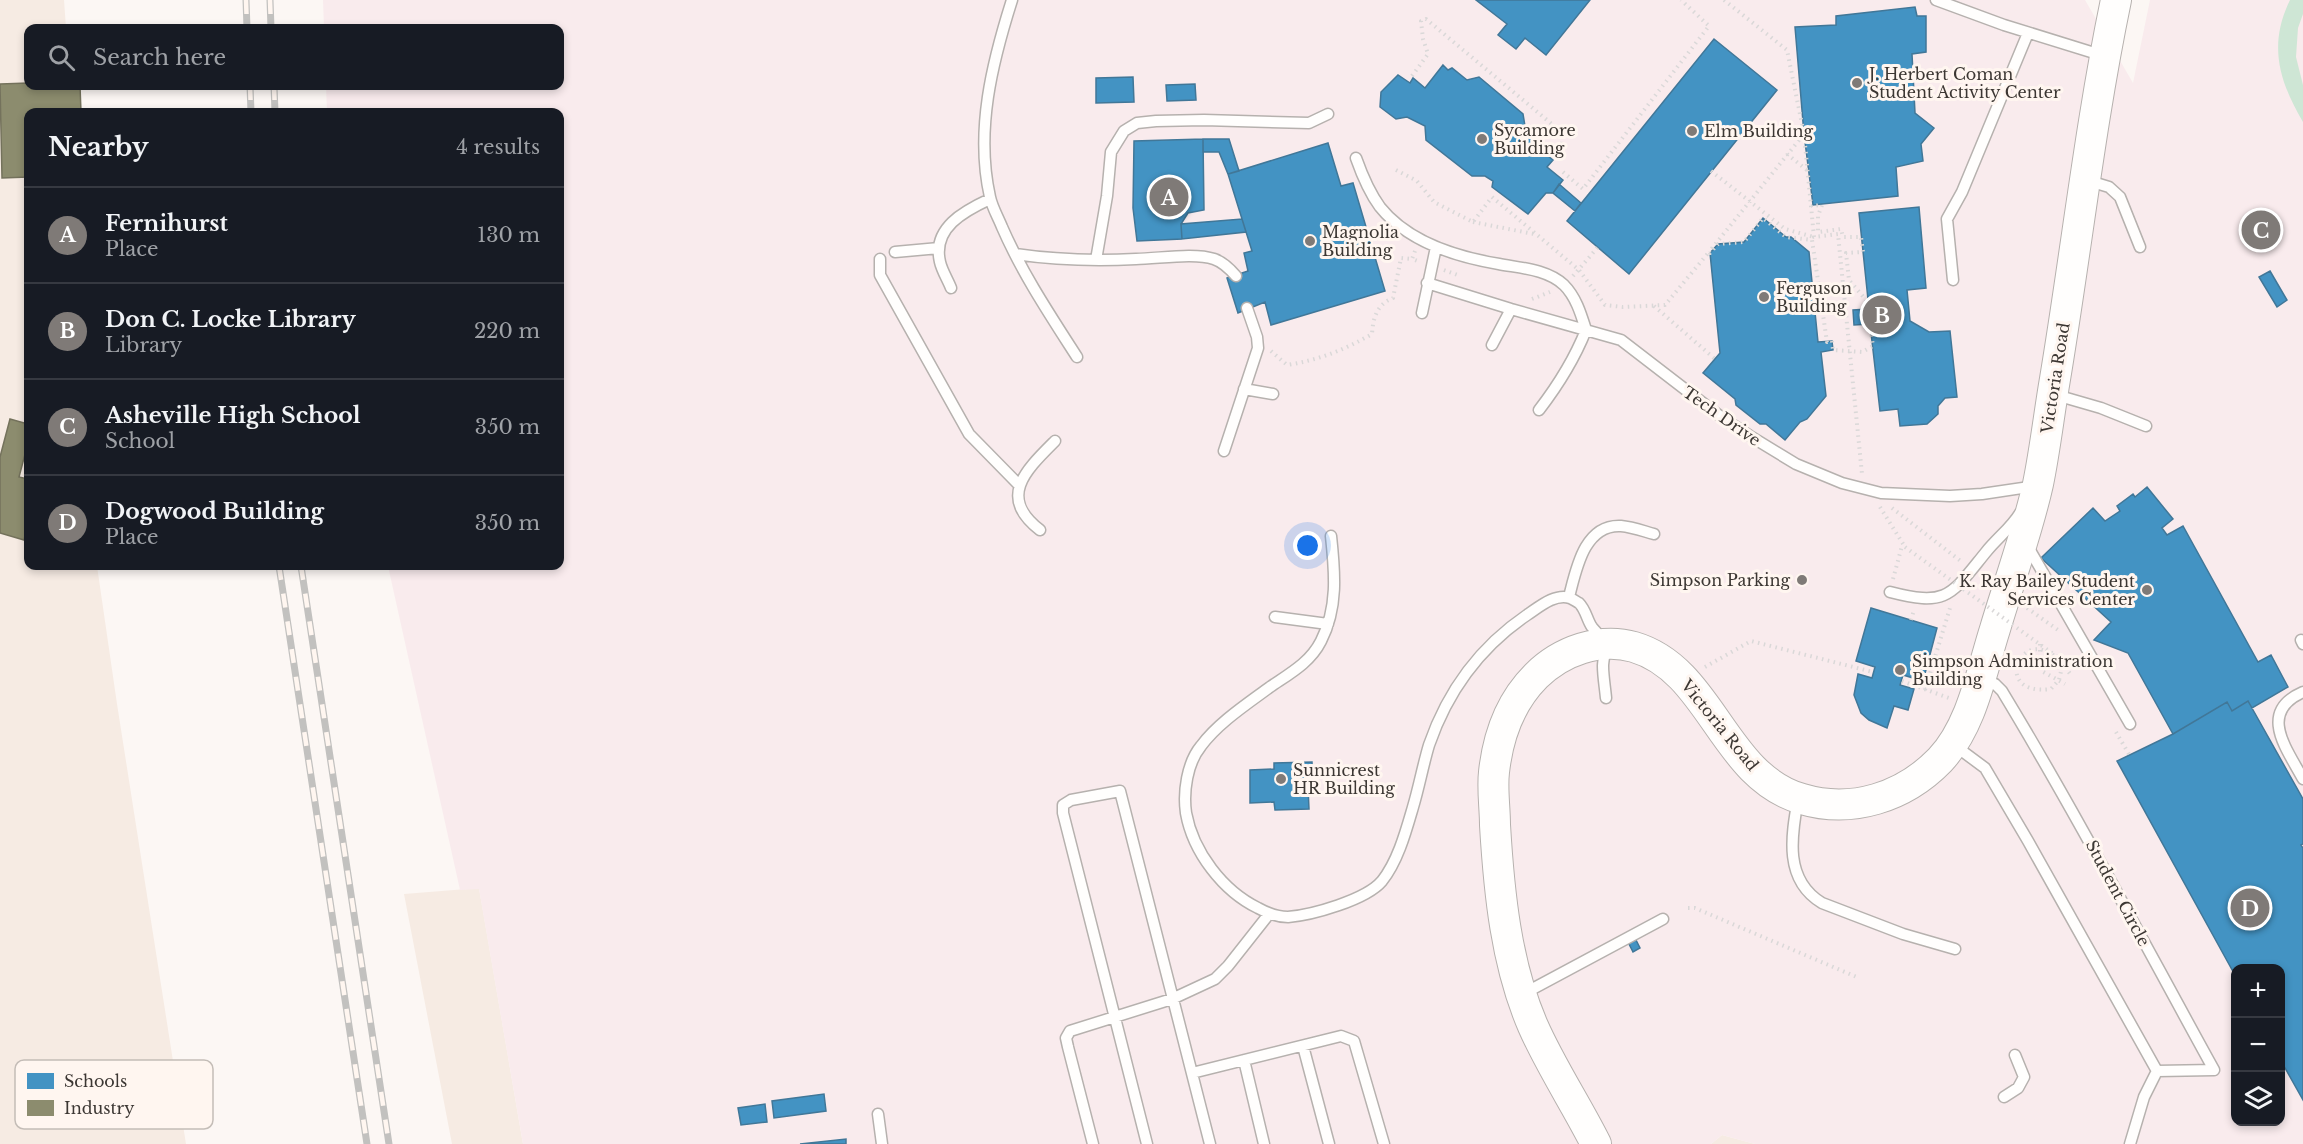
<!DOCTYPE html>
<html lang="en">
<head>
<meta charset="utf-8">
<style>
	body { margin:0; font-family:"Libre Baskerville",serif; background:#20242c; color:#f1f3f6 }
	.controls { position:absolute; right:18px; bottom:18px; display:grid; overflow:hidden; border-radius:12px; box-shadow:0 3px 9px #0003 }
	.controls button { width:54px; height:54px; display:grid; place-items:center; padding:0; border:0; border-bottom:2px solid #363941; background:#171b24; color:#f1f3f6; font:30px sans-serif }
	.you { position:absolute; left:1308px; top:546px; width:21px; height:21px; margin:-15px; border:4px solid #fff; border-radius:50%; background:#1a73e8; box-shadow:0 0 0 9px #1a73e833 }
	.badge { display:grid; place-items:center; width:39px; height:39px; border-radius:50%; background:#7f7a77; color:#fff; font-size:20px; font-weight:700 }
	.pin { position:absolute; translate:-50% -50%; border:3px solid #fff; box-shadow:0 2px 6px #0006 }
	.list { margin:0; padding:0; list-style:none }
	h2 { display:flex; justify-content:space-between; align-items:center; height:78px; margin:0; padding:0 24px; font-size:26px }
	h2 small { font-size:20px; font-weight:400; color:#9ea1a6 }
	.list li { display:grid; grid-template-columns:39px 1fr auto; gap:18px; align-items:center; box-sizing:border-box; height:96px; padding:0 24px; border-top:2px solid #363941 }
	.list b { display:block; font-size:22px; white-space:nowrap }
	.list p { margin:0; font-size:20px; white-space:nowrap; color:#9ea1a6 }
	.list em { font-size:20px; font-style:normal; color:#9ea1a6 }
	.icon { flex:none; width:33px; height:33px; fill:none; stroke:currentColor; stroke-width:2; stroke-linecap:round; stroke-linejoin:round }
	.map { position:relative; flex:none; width:2303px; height:1144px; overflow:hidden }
	.search { position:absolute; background:#171b24; box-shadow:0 3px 9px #0003; left:24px; top:24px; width:540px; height:66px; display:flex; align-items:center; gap:15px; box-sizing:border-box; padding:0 21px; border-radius:12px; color:#9ea1a6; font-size:22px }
	.panel { position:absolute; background:#171b24; box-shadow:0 3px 9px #0003; left:24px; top:108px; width:540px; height:462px; border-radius:12px }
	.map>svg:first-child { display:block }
	.built { fill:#f6ebe3 }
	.education { fill:#f9ebed; fill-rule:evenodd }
	.green { fill:#cee6d5 }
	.schools { fill:#4393c3; stroke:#417798; stroke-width:1.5 }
	.industry { fill:#8c8c6e; stroke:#74725c; stroke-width:1.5 }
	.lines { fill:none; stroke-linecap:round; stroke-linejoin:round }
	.lane-casing { stroke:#b6b1ae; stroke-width:13 }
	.secondary-casing { stroke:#b6b1ae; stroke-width:32 }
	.path { stroke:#dad8d8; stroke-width:4; stroke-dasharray:1.5 4.5; stroke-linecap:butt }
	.lane { stroke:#fffefd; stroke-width:10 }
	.secondary { stroke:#fffefd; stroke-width:30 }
	.rail-casing { stroke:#c2c1bf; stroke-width:7 }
	.rail { stroke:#fff6f0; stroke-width:4.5; stroke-dasharray:14; stroke-linecap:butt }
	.path-bridge { stroke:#dad8d8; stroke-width:4; stroke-dasharray:1.5 4.5; stroke-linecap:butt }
	.poi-dot { fill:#7f7a77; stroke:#fff6f0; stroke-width:2 }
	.labels { text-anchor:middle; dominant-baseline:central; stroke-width:6; stroke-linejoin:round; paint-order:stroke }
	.poi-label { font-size:16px; fill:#3c3733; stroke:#fff6f0; text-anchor:start }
	.street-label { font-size:16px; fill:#3c3733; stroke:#fff6f0 }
	.key { fill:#fff6f0; stroke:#c4bdb7; stroke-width:1.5 }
	.key-label { font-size:16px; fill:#3c3733 }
</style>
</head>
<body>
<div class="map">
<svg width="2303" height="1144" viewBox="0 0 2303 1144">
	<rect width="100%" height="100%" fill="#fcf7f4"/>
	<path class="built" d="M0,0H64L66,28H28V86H68L69,112H28V566H97L117,704L186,1144H0Z
		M479,888L523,1144H452L404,894Z
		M1722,1135L1755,1144H1711Z"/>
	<path class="education" d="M323,0H2085L2133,83L2150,0H2303V1144H1755L1722,1135L1711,1144H523L479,889L460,890L388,566H560V112H327L326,86H560V28H324ZM2236,968H2280V1122H2236Z"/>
	<path class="green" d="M2290,0H2303V14L2298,28L2296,57L2303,85V122C2279,81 2268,45 2290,0Z"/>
	<path class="schools" d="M1476,0H1590L1546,55L1525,38L1516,49L1498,35L1507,24Z
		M1915,7L1917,16H1926V52L1912,54L1915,113L1934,128L1921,144L1923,161L1896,167L1898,196L1813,205L1804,134L1795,27L1836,25V16Z
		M1714,39L1777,90L1629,274L1567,221Z
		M1443,65L1448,70L1452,68L1467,80L1479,77L1523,114L1525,126L1539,138L1536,142L1543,147L1541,150L1553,160L1547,167L1563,180L1553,193H1546L1528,214L1492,187L1493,181L1485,176H1472L1426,140L1425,126L1407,117L1396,119L1380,107L1381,92L1398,75L1410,83L1413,78L1425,88Z
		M1133,77L1134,102L1096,103V78Z
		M1195,84L1196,100L1167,101L1166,85Z
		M1203,139L1204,210L1188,213L1181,224L1182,239L1137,241L1133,208L1134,141Z
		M1203,139H1229L1239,171L1228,174L1219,152H1203Z
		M1328,143L1341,186L1353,183L1385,291L1271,325L1265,302L1238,313L1227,278L1248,271L1244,253L1252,251L1228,174Z
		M1559,184L1581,203L1575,211L1553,193Z
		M1919,207L1926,288L1907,290L1910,321L1929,332L1950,331L1957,397L1945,398L1938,406V414L1927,424L1900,426L1898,409L1880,411L1870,324L1854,325L1853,310L1869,309L1859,213Z
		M1763,218L1786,237H1791L1809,252L1818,342L1832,341L1833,350L1821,352L1826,396L1807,419L1800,422L1785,440L1766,424H1760L1736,405L1735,399L1703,373L1720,353L1710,253L1718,244L1744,242Z
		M1242,219L1246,232L1182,239L1181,224Z
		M2270,271L2287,300L2277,307L2259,277Z
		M2147,487L2173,519L2162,528L2167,535L2183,526L2258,662L2271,655L2288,687L2252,708L2248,701L2232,711L2227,702L2173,734L2128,653L2094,640L2111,622L2041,558L2093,508L2105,521L2120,511L2117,506L2133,494L2135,497Z
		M1871,608L1937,628L1923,681L1903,675L1900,685L1914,689L1908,710L1894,706L1887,728L1869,720L1861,713L1854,695L1858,674L1872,678L1875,667L1856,661Z
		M2248,701L2303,799V844L2301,845L2303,848V1100L2280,1059V968H2236V977L2117,761L2173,734L2227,702L2232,711Z
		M1312,762L1313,787H1308L1309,809L1275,810L1274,802L1250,803V770L1274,769V763Z
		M1635,938L1640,948L1633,952L1628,942Z
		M824,1094L826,1111L774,1118L772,1101Z
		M765,1104L767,1122L741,1125L738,1108Z
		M846,1139V1144H800Z"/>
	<path class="industry" d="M28,83V86H80L81,112H28V177L2,178L0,84Z
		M10,419L28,424V443L19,477L28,479V524L24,540L0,533V457Z"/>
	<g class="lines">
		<defs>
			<path id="lane" d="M1012,0C992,63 975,131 990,197C992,207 998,217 1002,227C1022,273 1050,315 1077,357
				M1936,0L2004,25L2104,56
				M1356,158C1362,175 1369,192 1380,207C1408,242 1457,257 1499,264C1520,268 1547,269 1564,285C1576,297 1581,314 1586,330
				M2086,180L2109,187L2120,197L2140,247
				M895,252L939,248
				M1015,254C1055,260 1095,261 1136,259C1157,259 1194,252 1214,259C1223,262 1230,269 1236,276
				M880,259V275L969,434L1019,485
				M1096,260L1107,196L1111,152L1124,131L1137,123L1156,121L1204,120L1309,123L1328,114
				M1953,280L1947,219L1962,192L2028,33
				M1427,283L1511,309L1621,340L1721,417L1750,436L1796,464L1842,483L1881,493L1950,496L1982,494L2036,486
				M951,288C948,280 942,271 940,262C932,228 964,211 990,199
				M1422,313L1436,247
				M1492,345L1511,309
				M1244,389L1273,394
				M2056,395L2101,408L2146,426
				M1539,410C1559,384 1574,360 1586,330
				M1224,451L1258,348L1257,337L1247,308
				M1040,530C997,497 1026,470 1055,441
				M1331,536C1335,573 1338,608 1321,641C1310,663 1289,674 1270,687C1247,704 1218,723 1201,746C1187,763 1183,792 1186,813C1193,852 1223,891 1258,908C1267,913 1277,917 1288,917C1312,915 1366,900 1382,881C1398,861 1406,831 1413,807C1419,787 1423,765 1429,745C1448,690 1480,647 1527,615C1539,607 1555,593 1570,598C1573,599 1577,602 1579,603C1586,610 1587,620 1592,627C1596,632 1603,639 1605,644C1606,650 1603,660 1603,666C1603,676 1605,687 1606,698
				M2027,545L2130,724
				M1890,592C1948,607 1951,595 1986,552C1997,538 2011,528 2020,513
				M1569,597C1576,570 1584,524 1621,526C1632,527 1643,531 1654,534
				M1275,617L1328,624
				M2301,640L2303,644
				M1983,679L1995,684L2002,691C2077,815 2144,943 2214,1070L2157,1071
				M2303,692C2257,712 2287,749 2303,779
				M1954,745L1985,768L2028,841L2157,1071
				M1798,799C1791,837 1784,880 1822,903L1903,934L1955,949
				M1523,994L1663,919
				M1303,1046L1329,1144
				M1244,1060L1264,1144
				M1192,1073L1341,1036L1354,1041L1384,1144
				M2004,1097L2018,1088L2024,1077L2015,1055
				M878,1114L882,1144
				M1093,1144L1068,1047L1066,1038L1070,1031L1172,999L1215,979L1228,966L1269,914
				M1147,1144L1063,813V805L1071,800L1120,791L1210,1144
				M2130,1144L2144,1097L2157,1071"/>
			<path id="secondary" d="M1596,1144C1576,1104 1551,1067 1533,1026C1506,964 1499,892 1495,825C1495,808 1492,789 1494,772C1498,736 1511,701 1536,676C1561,651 1600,637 1634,647C1712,670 1722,776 1802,799C1852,814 1904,797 1940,760C1972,726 1981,673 1995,629C2009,582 2027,533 2038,484C2045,450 2049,414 2055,379C2076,253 2090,125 2116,0"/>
		</defs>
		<use href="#lane" class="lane-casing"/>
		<use href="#secondary" class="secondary-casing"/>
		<path class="path" d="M1724,0L1787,50L1804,134L1709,252L1710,253L1718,244L1744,242L1763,218L1786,237L1812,240L1827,342L1832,341L1833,350L1862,352L1873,346L1866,300L1849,280L1846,253L1863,252L1861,237H1843L1841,229L1818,232V216L1822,205L1811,206
			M1412,76L1428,54L1423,39L1421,21L1426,19L1559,130C1564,141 1563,146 1556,156
			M1804,134L1814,237L1838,234L1862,474
			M1787,154L1808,171
			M1396,170L1417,181L1434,202L1473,222L1492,197L1579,270L1605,305L1623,307L1665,305L1709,252
			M1711,171L1785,229L1814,237
			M1563,172L1583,189L1709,26L1681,0
			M1473,222L1534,234
			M1415,251L1412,259L1420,262
			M1444,270L1460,276
			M1573,276L1598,247
			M1532,299L1550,292
			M1654,306L1715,359
			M1271,351L1287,365C1319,360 1344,350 1372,334C1373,318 1377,304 1393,298L1401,258L1412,259
			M1880,507L1905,547
			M1892,508L1962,562
			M1893,579L1902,546
			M2027,608L2058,630
			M1911,620L1914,610
			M2040,644V670L2065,684
			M1705,667L1751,641L1873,672
			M1902,681L1949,698
			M1925,690L1950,608
			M2116,732L2130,756
			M1688,908H1695L1709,914L1859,978"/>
		<use href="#lane" class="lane"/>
		<use href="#secondary" class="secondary"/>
		<defs>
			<path id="rail" d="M246,0L247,28
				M270,0L271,28
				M250,86L251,112
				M274,86L275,112
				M279,566L367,1144
				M301,566L389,1144"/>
		</defs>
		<use href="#rail" class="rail-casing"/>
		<use href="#rail" class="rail"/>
		<path class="path-bridge" d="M1905,547L2056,656L2062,667L2059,680L2051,689C1990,697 2021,622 2059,660C2064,664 2067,670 2071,675"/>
	</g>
	<g class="poi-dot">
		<circle cx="1857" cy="83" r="6"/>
		<circle cx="1692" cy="131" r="6"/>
		<circle cx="1482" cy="139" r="6"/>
		<circle cx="1310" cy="241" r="6"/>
		<circle cx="1764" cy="297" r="6"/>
		<circle cx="1802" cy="580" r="6"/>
		<circle cx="2147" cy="590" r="6"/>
		<circle cx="1900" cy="670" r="6"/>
		<circle cx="1281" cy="779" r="6"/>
	</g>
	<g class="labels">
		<g class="poi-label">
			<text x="1869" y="74">J. Herbert Coman<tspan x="1869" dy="18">Student Activity Center</tspan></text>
			<text x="1494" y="130">Sycamore<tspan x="1494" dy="18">Building</tspan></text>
			<text x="1704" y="131">Elm Building</text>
			<text x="1322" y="232">Magnolia<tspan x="1322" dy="18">Building</tspan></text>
			<text x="1776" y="288">Ferguson<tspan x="1776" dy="18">Building</tspan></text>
			<text x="1790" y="580" text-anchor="end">Simpson Parking</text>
			<text x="2135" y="581" text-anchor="end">K. Ray Bailey Student<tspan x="2135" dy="18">Services Center</tspan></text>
			<text x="1912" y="661">Simpson Administration<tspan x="1912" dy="18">Building</tspan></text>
			<text x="1293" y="770">Sunnicrest<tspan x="1293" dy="18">HR Building</tspan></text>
		</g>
		<g class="street-label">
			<text transform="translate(2055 378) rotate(-81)">Victoria Road</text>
			<text transform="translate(1722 416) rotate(35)">Tech Drive</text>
			<text transform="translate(1720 725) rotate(51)">Victoria Road</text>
			<text transform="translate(2118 893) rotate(62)">Student Circle</text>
		</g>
	</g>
	<rect x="15" y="1060" width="198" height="69" rx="9" class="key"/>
	<rect x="27" y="1073" width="27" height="16" fill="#4393c3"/>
	<rect x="27" y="1100" width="27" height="16" fill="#8c8c6e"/>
	<g class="key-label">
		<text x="64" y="1087">Schools</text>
		<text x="64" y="1114">Industry</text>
	</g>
</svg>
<div class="controls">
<button>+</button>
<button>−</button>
<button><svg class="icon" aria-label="layers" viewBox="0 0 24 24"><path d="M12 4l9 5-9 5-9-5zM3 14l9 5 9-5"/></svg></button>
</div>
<div class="you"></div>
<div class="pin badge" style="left:1169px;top:197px">A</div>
<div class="pin badge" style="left:1882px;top:315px">B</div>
<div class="pin badge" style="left:2261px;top:230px">C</div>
<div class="pin badge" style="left:2250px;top:908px">D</div>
<div class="search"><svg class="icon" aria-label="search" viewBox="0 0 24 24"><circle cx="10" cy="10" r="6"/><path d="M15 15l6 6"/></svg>Search here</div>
<section class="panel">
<h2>Nearby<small>4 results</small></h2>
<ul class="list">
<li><span class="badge">A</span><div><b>Fernihurst</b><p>Place</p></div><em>130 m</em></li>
<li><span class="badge">B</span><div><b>Don C. Locke Library</b><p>Library</p></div><em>220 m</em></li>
<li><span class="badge">C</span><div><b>Asheville High School</b><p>School</p></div><em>350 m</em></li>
<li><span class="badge">D</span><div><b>Dogwood Building</b><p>Place</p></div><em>350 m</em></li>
</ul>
</section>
</div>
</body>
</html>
